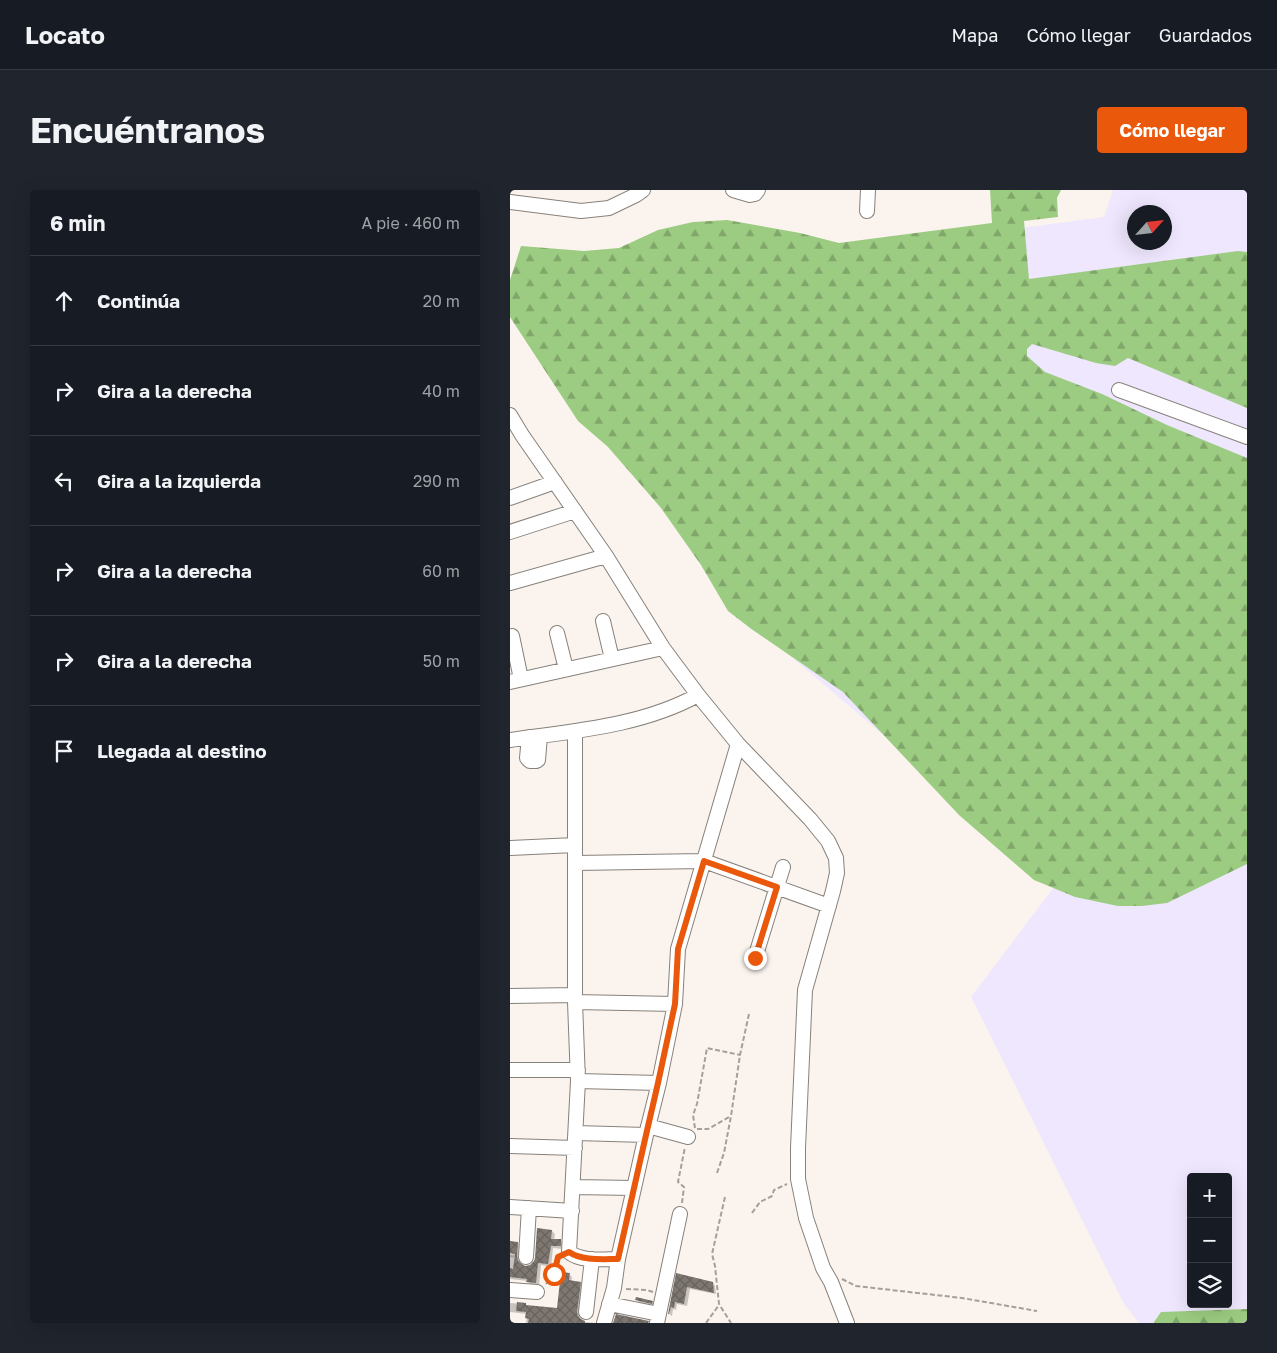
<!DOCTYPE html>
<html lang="es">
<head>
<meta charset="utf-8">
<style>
	body { margin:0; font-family:"Golos Text",sans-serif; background:#20242c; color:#f1f3f6 }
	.controls { position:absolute; right:15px; bottom:15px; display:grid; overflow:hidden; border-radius:5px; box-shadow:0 5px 20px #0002 }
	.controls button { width:45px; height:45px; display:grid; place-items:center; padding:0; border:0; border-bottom:1px solid #363941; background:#171b24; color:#f1f3f6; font:25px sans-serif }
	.compass { position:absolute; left:617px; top:15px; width:45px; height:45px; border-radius:50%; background:#171b24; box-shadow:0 5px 20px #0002; rotate:63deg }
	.stop { position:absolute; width:15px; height:15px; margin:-11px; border:4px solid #ea580c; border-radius:50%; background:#fff }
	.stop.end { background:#ea580c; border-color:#fff; box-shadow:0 1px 5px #0008 }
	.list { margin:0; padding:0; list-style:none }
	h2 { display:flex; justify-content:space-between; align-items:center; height:65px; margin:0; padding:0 20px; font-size:21px }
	h2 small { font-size:16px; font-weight:400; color:#9ea1a6 }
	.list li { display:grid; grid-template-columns:32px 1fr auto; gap:15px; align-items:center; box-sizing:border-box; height:90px; padding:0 20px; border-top:1px solid #363941 }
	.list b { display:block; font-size:19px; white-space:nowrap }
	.list em { font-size:16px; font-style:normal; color:#9ea1a6 }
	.icon { flex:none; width:28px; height:28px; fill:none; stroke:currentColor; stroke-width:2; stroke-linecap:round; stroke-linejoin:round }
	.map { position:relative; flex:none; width:737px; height:1133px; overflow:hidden; border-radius:5px }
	header { display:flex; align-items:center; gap:30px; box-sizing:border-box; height:70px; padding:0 25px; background:#171b24; border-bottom:1px solid #363941 }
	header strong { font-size:24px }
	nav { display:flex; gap:28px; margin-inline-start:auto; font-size:18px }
	.intro { display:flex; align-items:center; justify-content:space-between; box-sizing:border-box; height:120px; padding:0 30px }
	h1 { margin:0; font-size:35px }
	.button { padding:12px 22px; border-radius:5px; background:#ea580c; color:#fff; font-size:18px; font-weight:700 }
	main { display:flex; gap:30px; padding:0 30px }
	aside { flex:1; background:#171b24; border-radius:5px; box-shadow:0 5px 20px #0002 }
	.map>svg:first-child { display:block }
	.industrial { fill:#efe7fd; fill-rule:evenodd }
	.forest { fill:url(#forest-firs) }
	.shadow { fill:#0003 }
	.building { fill:url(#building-cross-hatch) }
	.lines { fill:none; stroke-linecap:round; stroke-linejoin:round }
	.minor-casing { stroke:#87817b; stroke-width:16 }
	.path { stroke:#a49f9a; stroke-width:2; stroke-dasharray:5 2.5; stroke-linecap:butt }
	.minor { stroke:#fff; stroke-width:14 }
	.route { stroke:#ea580c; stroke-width:6 }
</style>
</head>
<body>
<header>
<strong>Locato</strong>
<nav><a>Mapa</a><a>Cómo llegar</a><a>Guardados</a></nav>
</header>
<div class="intro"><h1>Encuéntranos</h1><a class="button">Cómo llegar</a></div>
<main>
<aside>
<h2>6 min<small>A pie · 460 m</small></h2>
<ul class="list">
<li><svg class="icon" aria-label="ahead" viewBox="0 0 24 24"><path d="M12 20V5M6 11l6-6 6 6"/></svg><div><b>Continúa</b></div><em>20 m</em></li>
<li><svg class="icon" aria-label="right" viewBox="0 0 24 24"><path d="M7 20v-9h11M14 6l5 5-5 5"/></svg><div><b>Gira a la derecha</b></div><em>40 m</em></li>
<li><svg class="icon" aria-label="left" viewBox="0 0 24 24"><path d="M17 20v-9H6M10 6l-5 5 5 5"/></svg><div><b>Gira a la izquierda</b></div><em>290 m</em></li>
<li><svg class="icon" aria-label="right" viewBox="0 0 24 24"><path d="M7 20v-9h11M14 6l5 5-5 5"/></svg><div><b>Gira a la derecha</b></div><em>60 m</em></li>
<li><svg class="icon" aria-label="right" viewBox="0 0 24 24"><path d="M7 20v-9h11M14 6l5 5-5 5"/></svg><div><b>Gira a la derecha</b></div><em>50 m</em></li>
<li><svg class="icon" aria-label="arrive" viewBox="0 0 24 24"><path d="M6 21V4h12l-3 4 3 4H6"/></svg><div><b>Llegada al destino</b></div></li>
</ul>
</aside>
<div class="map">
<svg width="737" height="1133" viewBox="0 0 737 1133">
	<defs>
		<pattern id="forest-firs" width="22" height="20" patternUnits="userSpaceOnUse" patternTransform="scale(1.25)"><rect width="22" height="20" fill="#9ccc81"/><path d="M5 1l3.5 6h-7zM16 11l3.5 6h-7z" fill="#80a66a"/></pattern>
		<pattern id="building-cross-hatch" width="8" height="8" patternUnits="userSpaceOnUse" patternTransform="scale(1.25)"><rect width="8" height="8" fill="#7e7771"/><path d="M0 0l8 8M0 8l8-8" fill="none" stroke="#68625d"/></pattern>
	</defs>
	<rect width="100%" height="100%" fill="#fbf4ee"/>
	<path class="industrial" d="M603,0H737V1133H629L614,1114L461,807L547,693L209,405L249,72L594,27ZM624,22H654V52H624ZM681,987H718V1114H681Z"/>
	<path class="forest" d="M480,0H551L547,8L548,27L514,31L519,89L728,61L737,62V218L618,168L605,176L586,173L522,154L517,159V166L535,182L592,204L657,235L737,268V674L657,713L632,716H608L565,707L524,690L449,625L333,502L240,438L218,421L191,375L151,318L98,257L68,231L0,127V90L11,56L74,61L109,58L148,40L183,32L217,30L290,43L329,53L482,33Z
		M737,1119V1133H644V1132L651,1122Z"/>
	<path class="shadow" d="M42,1041L45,1044L44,1050H50L53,1053V1059L43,1058L41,1077L31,1075L29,1096L20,1095L18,1091L0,1089V1052L8,1053L11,1056L10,1075L11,1076H20L24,1073Z
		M59,1084L62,1087L61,1092L70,1093L73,1095L69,1124L70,1129L74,1132L86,1133H16L17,1124L0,1122V1113L15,1114L17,1116L48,1120Z
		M167,1085L203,1093L205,1096L206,1104L180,1099L177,1116L167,1114L166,1120L163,1119L162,1126L159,1124Z
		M127,1110L142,1112L144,1115L129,1112Z"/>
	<path class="building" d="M27,1038L42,1040L41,1049H51V1056H41L38,1074L28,1073L26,1093L16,1092L17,1089L0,1087V1078L3,1079L5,1064L0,1063V1051L8,1052L7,1066L8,1071L15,1076L20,1075L24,1071L25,1068Z
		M51,1082L60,1083L59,1090L71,1092L67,1122L68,1126L71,1129L75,1131V1133H18L19,1129L15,1128L16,1122L6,1121L7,1112L16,1113V1115L47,1118Z
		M166,1083L203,1092L204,1103L177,1097L174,1114L165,1112L164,1118L161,1117L159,1124H158Z
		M126,1107L143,1111L142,1114L125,1110Z
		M106,1124L139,1131L138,1133H103Z"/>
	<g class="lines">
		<defs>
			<path id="minor" d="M223,0L240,5L245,4L248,0
				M0,12L71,21L99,18L126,5L133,0
				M357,21L358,0
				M609,200L737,247
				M0,225L12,245L96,366L153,458L188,505L228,554L300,629L318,651L326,668L327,683L323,701L295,800L288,958V989L296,1028L313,1078L321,1092L337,1133
				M0,308L45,292
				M0,342L65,321
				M0,393L96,366
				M93,431L102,469
				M47,443L56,479
				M2,446L11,489
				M0,492L153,458
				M65,541V812L68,891L59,1062C71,1072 93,1069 108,1069
				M19,547L17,568L20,571H26L28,570L30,546
				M0,550C63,541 132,536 188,505
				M0,658L65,655
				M65,673L194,671L319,716
				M245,768L273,677
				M0,806L65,805
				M65,812L165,814
				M0,880H68
				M68,891L149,893
				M138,936L178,947
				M66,943L136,945
				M0,956L65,958
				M63,997L124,998
				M0,1017L62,1021
				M16,1067L19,1018
				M0,1100L27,1102
				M99,1114L149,1124
				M76,1122L82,1069
				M94,1133L104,1098L108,1069L136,945L149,893L165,814L168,759L228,554
				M147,1133L170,1024"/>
		</defs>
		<use href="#minor" class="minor-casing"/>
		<path class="path" d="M185,938L183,925L187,914L197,858L230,865
			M187,939H198L221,926
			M207,983L214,963L221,926L230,865L239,824
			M215,1007L202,1064L205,1076L209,1114L221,1133
			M172,1013L174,997L168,992L175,957
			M242,1023L250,1012L262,1006L264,1000L277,994
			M0,1066L6,1067
			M332,1089L346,1096L452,1108L527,1121
			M36,1094L44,1084L48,1067L49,1066
			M116,1099L137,1100L143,1102
			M196,1133L209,1115"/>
		<use href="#minor" class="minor"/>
	</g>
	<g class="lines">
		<path class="route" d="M44,1084L48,1067L59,1062C72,1071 93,1069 108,1069L136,945L148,893L165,814L168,759L194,671L267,697L245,768"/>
	</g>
</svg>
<div class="controls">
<button>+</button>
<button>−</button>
<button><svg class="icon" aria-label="layers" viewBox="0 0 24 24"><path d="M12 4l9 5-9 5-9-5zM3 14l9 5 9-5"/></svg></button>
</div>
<svg class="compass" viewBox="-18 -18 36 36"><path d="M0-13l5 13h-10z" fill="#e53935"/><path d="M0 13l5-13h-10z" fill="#9ea1a6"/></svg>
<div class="stop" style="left:44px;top:1084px"></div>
<div class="stop end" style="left:245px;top:768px"></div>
</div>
</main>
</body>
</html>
